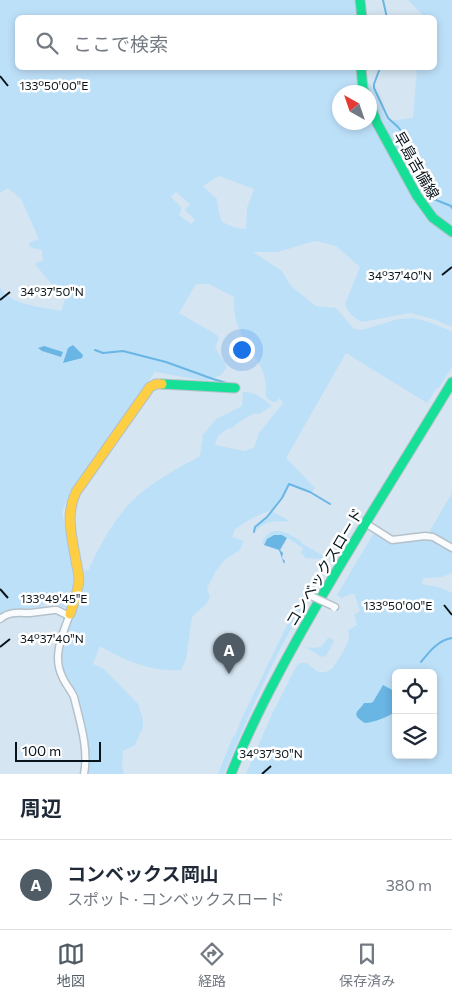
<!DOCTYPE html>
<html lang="ja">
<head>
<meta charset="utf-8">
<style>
	body { margin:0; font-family:Commissioner,"Noto Sans JP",sans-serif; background:#f6f6f7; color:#1f2937 }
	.controls { position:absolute; right:15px; bottom:15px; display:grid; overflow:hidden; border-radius:8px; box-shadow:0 2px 8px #0003 }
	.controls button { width:45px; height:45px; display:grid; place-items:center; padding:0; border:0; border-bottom:1px solid #e0e1e3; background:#fff; color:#1f2937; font:25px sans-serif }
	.compass { position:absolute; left:332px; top:85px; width:45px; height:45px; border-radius:50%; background:#fff; box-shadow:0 2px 8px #0003; rotate:320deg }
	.scale { position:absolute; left:15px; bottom:12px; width:86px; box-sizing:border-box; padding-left:5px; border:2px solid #08131a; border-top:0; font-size:14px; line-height:18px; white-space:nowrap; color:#08131a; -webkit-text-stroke:4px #fff; paint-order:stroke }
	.you { position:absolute; left:241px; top:349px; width:18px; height:18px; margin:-12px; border:4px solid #fff; border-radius:50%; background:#1a73e8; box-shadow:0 0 0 8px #1a73e833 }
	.badge { display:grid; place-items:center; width:32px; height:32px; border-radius:50%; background:#505c65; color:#fff; font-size:16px; font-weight:700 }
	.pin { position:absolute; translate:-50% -41px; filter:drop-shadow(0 1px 2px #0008) }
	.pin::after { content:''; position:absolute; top:26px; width:18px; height:15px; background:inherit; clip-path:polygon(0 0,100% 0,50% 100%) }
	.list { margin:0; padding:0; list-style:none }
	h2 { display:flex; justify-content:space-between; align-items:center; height:65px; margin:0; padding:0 20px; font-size:21px }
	h2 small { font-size:16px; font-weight:400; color:#747a83 }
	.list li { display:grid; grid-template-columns:32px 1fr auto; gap:15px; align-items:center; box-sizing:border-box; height:90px; padding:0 20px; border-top:1px solid #e0e1e3 }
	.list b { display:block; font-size:19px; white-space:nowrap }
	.list p { margin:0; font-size:16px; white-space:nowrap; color:#747a83 }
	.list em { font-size:16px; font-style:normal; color:#747a83 }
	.icon { flex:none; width:28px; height:28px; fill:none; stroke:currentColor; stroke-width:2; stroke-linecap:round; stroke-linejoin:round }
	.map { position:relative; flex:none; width:452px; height:774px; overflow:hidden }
	.search { position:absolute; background:#fff; box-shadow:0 2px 8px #0003; left:15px; right:15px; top:15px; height:55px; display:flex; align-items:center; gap:12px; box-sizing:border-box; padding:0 18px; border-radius:8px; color:#747a83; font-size:19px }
	.sheet { height:155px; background:#fff }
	nav { display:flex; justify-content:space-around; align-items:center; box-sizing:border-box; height:70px; border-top:1px solid #e0e1e3; background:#fff; font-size:14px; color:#747a83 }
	nav a { display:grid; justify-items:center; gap:2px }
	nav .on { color:#505c65 }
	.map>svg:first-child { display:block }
	.green { fill:#bde0f9; fill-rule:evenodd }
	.water { fill:#69b5e4 }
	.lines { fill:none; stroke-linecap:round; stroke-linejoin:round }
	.stream { stroke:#69b5e4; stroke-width:2 }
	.street-casing { stroke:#b4c1ca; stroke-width:9 }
	.fast-casing { stroke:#b4c1ca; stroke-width:11 }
	.slow-casing { stroke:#b4c1ca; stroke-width:11 }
	.street { stroke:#f9fbfd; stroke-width:6 }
	.fast { stroke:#16e098; stroke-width:9 }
	.slow { stroke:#ffcf43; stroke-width:9 }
	.street-bridge-casing { stroke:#b4c1ca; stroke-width:9; stroke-linecap:butt }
	.street-bridge { stroke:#f9fbfd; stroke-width:6 }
	.ticks { fill:none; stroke:#08131a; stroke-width:2 }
	.labels { text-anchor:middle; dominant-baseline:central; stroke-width:5; stroke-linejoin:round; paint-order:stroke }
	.street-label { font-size:15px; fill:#08131a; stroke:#fff }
	.ticks-label { font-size:12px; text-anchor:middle; fill:#08131a; stroke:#fff; stroke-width:5; stroke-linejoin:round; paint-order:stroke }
</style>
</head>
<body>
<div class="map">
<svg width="452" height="774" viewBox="0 0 452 774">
	<rect width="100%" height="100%" fill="#d5e5f1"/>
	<path class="green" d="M0,0H357L359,17L18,18V68H360L359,74L371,85L387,121L413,118L417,68H434V18L423,17V15L408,0H452V327L433,319L410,313L362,322C353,317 349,314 345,304L360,267L336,246L315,241L278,252H253L282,271L291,286L316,306L336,308L354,329L362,330L398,319L413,318L429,322L451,331H452V367L439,388H437L427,403L346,353L286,458L315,488L312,492L289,483L281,498L271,510L252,518L235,529L232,537L244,541L239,551C221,559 215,572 207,589L210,597L207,603L192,617L186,659L181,670C152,672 125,661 100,646L93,664L104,669L138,704L143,720V727L135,745L123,751L122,767L124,774H88L90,765L86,733L78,697L64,674L62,650L69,629L83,596L85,576L84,570L88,571C98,549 109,528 124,510C142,487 175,470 200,456L203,435L216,419L242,406L243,392C254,391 264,399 272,406L259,414L255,413L239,422L232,428C226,428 223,433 218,436L215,445L244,451L253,448L255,445L259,433L283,403L280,398L276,402H272L266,397C266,388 266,378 262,370C260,364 255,358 252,353C240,332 233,322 234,297L209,284H196L179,313L217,335L219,339L215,347L227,367L221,375L207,381L155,372L71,490L62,512L73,570L74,584L72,596L68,607H63L49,601L40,607L7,610L0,616V287C8,305 43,307 61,311L69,288L53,286L35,264L43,260L42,250L33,248L29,246V243L39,239L21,199L8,188L0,193ZM340,92H370V122H340ZM219,176L254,189L247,208L246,229L236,228L222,222L219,213L217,199L203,186ZM176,192L190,204L185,210L195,220L191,224L179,215L182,208L171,197Z
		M452,493V573L442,577L423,578L422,584L438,587L452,593V774H246L271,716L297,665C310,656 312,675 324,672C328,672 332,669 334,666C338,661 348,644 349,638C349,635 348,633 348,630L357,625L354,615L360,611L354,593L341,598L337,595L375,531L390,541L428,534ZM396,673H433V755H396Z
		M272,511L288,520L287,522C274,519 264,522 255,531C256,525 267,517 272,511Z
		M274,531C285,530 292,536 301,541V543L329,559L305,558L304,555L301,554L303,548C290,540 274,525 264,545L262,542C265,537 268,533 274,531Z
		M303,594L310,597C275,652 249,715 224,774H218L232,739L236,734L240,722L289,621L296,610L295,608Z
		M328,638H331L334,641L326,656L322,657L307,648L308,647L313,648L321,647Z"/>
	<path class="water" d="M73,345L83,355L82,358L63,363L68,348Z
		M44,346L63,352L61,357L42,351L38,348Z
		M274,535H282L287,538L280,550L283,553L282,558L285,561L284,564L279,550L264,545L267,539Z
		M383,685L396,692V712C386,717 376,722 365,723C349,713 359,712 364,703H370L373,702Z"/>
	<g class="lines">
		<path class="stream" d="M383,0L387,18
			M380,68L374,84V88L388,118L398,127L411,144L429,196L431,198L451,206L452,208
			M95,350L103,353L123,351L166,362L213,379L230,384
			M254,532L255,527L267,517L282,498L289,484L310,492L330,504
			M421,662C429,652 438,640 452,638"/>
		<defs>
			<path id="street" d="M370,526L392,540L425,536L433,537L452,548
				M70,614C63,633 52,656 62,676C65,684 71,690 74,697C80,722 89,749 84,774
				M0,619C9,611 19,613 30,613C38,612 46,611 54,610H57L69,616"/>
			<path id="fast" d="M360,0L362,18
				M361,68L363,89L365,92
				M370,104L377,123L417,196L433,218L452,232
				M162,384L235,388
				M231,774C253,719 281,667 311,615C356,536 405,460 452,382"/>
			<path id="slow" d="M70,614C74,603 78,592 79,580C79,574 77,567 76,561C72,536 65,516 76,492L150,387L156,384H162"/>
		</defs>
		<use href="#street" class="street-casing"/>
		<use href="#fast" class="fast-casing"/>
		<use href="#slow" class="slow-casing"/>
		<use href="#street" class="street"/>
		<use href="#fast" class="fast"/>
		<use href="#slow" class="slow"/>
		<defs>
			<path id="street-bridge" d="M309,595L335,607L334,608"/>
		</defs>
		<use href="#street-bridge" class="street-bridge-casing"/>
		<use href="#street-bridge" class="street-bridge"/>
	</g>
	<path class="ticks" d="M0,76L8,86M442,275L452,267M0,300L10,292M0,589L8,598M444,605L452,615M0,647L10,639M262,774L271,766"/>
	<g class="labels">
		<g class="street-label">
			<text transform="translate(417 165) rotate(60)">早島吉備線</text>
			<text transform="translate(324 567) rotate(-59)">コンベックスロード</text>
		</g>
	</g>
	<g class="ticks-label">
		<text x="54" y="90">133°50'00"E</text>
		<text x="400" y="280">34°37'40"N</text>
		<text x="52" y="296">34°37'50"N</text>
		<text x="54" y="603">133°49'45"E</text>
		<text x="398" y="610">133°50'00"E</text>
		<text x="52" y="643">34°37'40"N</text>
		<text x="271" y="758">34°37'30"N</text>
	</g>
</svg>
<div class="controls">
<button><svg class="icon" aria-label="locate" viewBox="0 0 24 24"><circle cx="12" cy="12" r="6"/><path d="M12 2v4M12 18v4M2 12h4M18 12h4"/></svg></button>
<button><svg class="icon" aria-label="layers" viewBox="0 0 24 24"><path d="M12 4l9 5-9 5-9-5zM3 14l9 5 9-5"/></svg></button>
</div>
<svg class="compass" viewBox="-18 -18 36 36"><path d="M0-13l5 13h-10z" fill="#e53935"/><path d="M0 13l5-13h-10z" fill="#747a83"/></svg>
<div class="scale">100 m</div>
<div class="you"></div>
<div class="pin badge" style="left:229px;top:674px">A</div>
<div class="search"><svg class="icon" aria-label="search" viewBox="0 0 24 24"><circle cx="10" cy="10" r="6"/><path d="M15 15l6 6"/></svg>ここで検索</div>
</div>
<section class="sheet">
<h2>周辺<small></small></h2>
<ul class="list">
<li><span class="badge">A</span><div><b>コンベックス岡山</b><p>スポット · コンベックスロード</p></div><em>380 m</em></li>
</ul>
</section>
<nav>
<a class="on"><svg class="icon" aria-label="map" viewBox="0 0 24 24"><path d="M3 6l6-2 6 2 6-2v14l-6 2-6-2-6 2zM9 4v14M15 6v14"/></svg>地図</a>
<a><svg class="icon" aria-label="directions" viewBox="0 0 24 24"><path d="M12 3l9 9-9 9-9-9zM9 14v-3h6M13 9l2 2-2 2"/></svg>経路</a>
<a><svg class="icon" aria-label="saved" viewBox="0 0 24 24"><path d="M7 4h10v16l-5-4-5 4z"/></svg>保存済み</a>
</nav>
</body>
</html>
